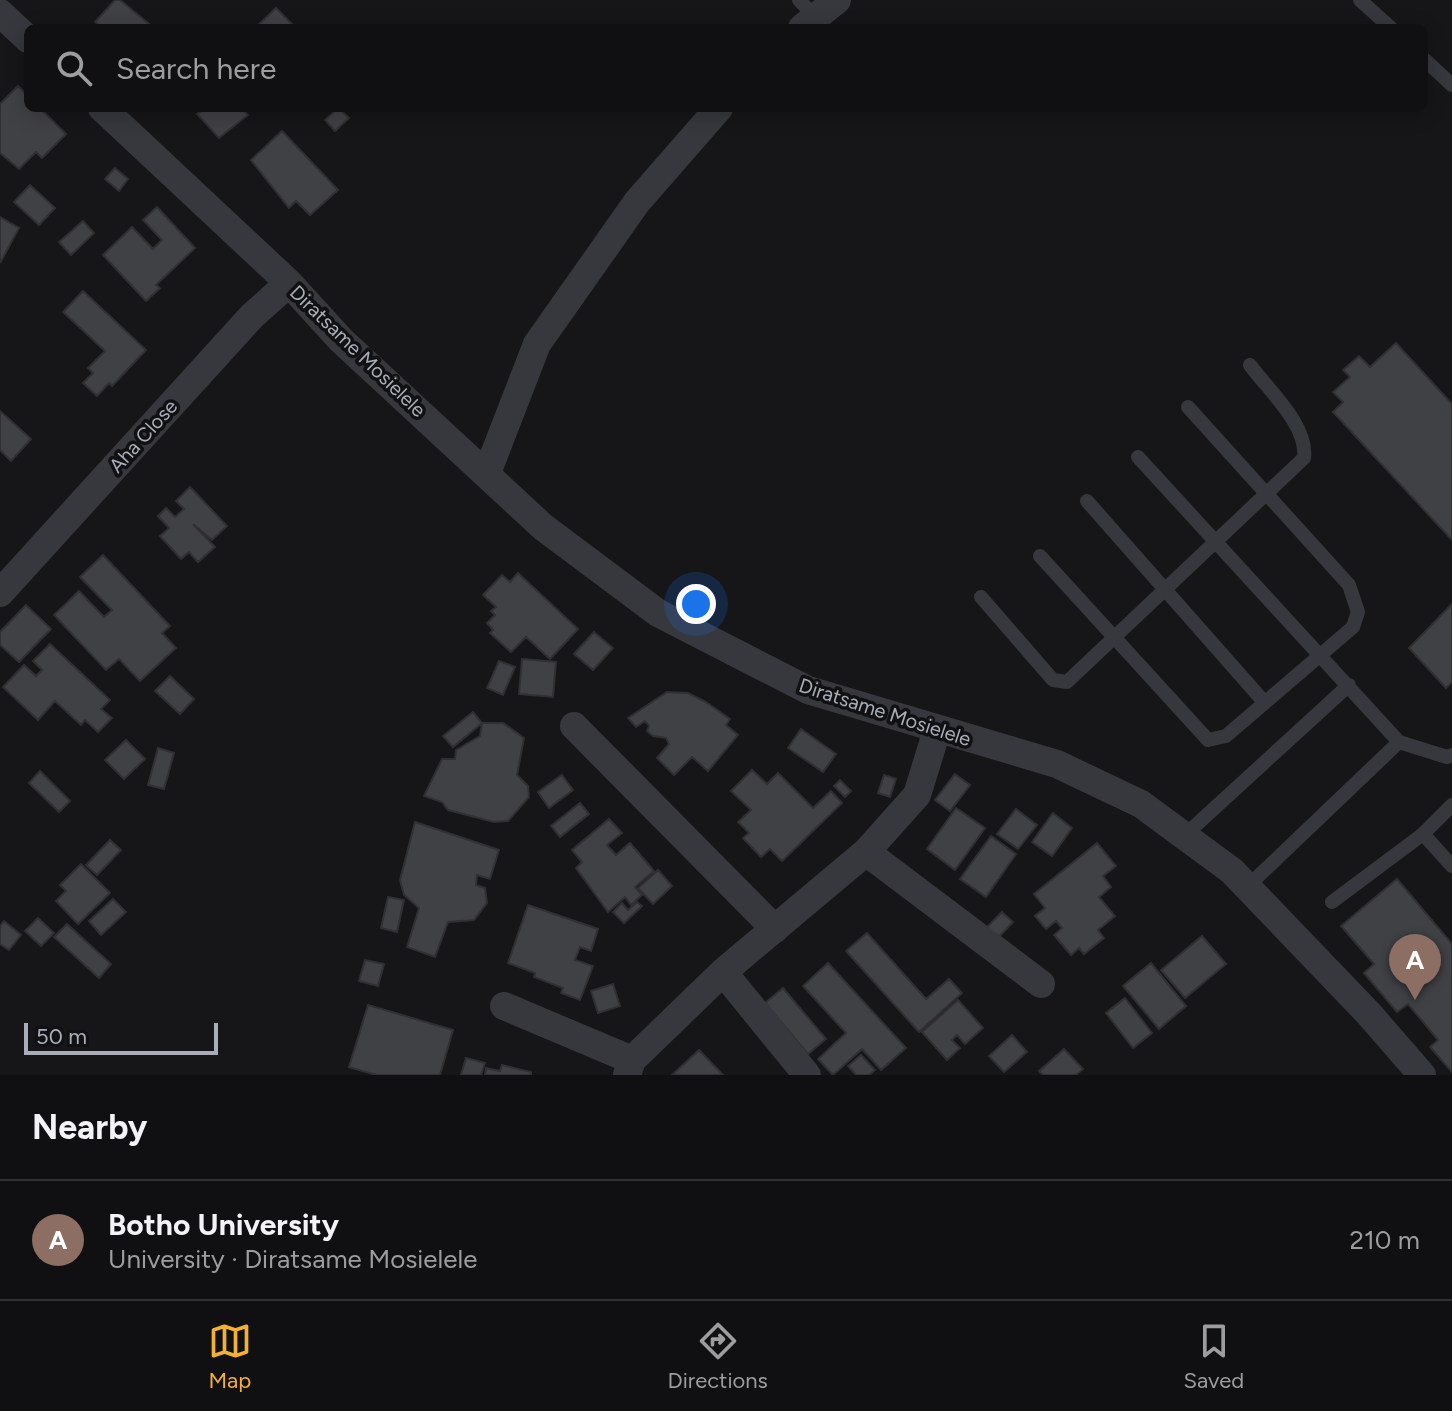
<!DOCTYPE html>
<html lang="en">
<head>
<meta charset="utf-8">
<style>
	body { margin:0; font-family:Figtree,sans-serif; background:#19191b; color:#f1f3f6 }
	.scale { position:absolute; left:24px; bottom:20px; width:194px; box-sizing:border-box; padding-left:8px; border:4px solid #a8adb8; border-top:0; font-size:22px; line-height:28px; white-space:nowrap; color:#a8adb8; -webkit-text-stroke:6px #111113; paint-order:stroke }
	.you { position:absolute; left:696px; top:604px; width:28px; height:28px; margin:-20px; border:6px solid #fff; border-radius:50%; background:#1a73e8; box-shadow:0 0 0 12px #1a73e833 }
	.badge { display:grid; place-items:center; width:52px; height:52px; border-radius:50%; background:#f2b134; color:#fff; font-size:26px; font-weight:700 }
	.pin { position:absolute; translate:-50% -66px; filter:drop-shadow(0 2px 4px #0008) }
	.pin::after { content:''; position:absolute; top:42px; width:28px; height:24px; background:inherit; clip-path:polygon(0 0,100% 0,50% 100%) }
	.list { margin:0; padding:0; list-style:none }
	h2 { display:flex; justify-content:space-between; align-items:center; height:104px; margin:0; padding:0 32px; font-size:34px }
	h2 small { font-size:26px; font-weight:400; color:#9c9d9f }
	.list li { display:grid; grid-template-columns:52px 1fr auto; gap:24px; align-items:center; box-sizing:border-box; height:120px; padding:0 32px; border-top:2px solid #303032 }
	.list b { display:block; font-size:30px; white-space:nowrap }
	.list p { margin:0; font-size:26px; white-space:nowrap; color:#9c9d9f }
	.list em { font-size:26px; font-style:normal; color:#9c9d9f }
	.icon { flex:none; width:44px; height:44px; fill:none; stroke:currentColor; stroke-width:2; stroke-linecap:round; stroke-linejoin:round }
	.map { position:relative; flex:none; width:1452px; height:1075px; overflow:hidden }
	.search { position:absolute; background:#101012; box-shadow:0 4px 20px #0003; left:24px; right:24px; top:24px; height:88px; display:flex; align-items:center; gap:20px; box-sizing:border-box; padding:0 28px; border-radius:12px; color:#9c9d9f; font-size:30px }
	.sheet { height:224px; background:#101012 }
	nav { display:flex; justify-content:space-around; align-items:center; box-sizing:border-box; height:112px; border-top:2px solid #303032; background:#101012; font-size:22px; color:#9c9d9f }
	nav a { display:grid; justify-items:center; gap:4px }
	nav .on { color:#f2b134 }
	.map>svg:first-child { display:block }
	.building { fill:#404145; stroke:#303034; stroke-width:2 }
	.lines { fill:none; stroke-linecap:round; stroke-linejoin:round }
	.service { stroke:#37383d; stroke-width:14 }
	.minor { stroke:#37383d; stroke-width:28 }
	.labels { text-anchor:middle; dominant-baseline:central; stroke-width:7; stroke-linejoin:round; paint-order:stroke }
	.street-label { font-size:20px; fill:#a8adb8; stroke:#111113 }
</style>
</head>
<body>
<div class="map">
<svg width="1452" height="1075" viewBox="0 0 1452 1075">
	<rect width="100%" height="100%" fill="#161618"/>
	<path class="building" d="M115,0H120L154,28H102L95,22Z
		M276,8L296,28H255Z
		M18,86L28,96V108H40L66,134L42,158L36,152L19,169L0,153V104Z
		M197,108H241L248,115L219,138L197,114L200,112Z
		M338,108L349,118L335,131L325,120Z
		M282,131L338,190L310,215L296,201L289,208L251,160Z
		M115,168L128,179L119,191L105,179Z
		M30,185L55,208L39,225L14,202Z
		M157,207L195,248L156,285L160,288L146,301L103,255L132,227L153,249L162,240L143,220Z
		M0,217L19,228L0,263Z
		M83,221L94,233L71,255L59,242Z
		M83,291L146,350L112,386L109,383L97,396L83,383L93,373L88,368L105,351L63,312Z
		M1396,343L1452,404V540L1333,412L1343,402L1333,392L1350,377L1343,370L1359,356L1370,367Z
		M0,411L31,439L11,461L0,450Z
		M190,487L227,526L212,540L193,524L215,547L198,562L189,552L181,559L160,536L169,528L158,516L166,508L175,517L184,509L176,501Z
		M103,555L170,626L162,633L176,648L140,681L119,659L106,670L54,615L79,591L104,617L112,610L80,577Z
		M518,573L578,629L550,659L526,637L511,652L490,633L493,630L487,623L495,615L491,611L496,607L483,595L502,575L510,582Z
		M1452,604V682L1446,688L1409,648Z
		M26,605L51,629L19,662L0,645V632Z
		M594,632L613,648L593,670L574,654Z
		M50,644L110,700L101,709L112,718L98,732L85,720L81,725L55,701L38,720L3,687L24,665L36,676L42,670L33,661Z
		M522,659L556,662L553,697L519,694Z
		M499,661L515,667L503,695L487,688Z
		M170,676L194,699L180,714L155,691Z
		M667,692L688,693L706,702L730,719L726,725L738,735L708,771L692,757L674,775L657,758L669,744L666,738L653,736L647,731L649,726L645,721L636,727L628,718Z
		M473,712L482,723L453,747L443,736Z
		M482,723H503L524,738L517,775L528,786L529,797L508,821L494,822L448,810L442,802L424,796L442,759H455L456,750L480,736Z
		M801,729L836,754L823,772L788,748Z
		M126,740L145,759L124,779L105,760Z
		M158,748L174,753L164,789L148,785Z
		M752,770L767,784L778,773L813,808L831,791L842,803L782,861L770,849L761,857L743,838L749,833L738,822L751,810L731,791Z
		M40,771L70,801L59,812L29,783Z
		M955,774L970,785L950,811L935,800Z
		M562,775L573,790L549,808L538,792Z
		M884,775L896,779L890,797L878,793Z
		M840,780L851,791L845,797L834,786Z
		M580,803L589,814L560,837L551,826Z
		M956,808L985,828L955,870L927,849Z
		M1016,809L1037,825L1018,849L997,834Z
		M1053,813L1072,828L1052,856L1032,842Z
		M609,819L622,833L607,845L616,855L630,843L654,871L635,887L642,895L631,905L625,897L608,912L576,868L582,862L572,850Z
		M415,822L499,850L490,879L477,875L476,885L485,888L487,903L474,920L448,922L435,957L407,947L419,908L404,895L400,880Z
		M991,836L1016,854L986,897L960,879Z
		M110,840L121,850L97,875L86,865Z
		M1097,843L1116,866L1103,876L1111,887L1099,897L1115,916L1098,930L1104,938L1084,954L1079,948L1071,955L1054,935L1062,928L1056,921L1046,929L1035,916L1045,908L1034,894Z
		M81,864L110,893L78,924L56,901L66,891L60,885Z
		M658,870L672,886L653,904L638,888Z
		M1397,879L1452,944V1072L1430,1047L1438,1040L1408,1004L1397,1012L1364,973L1374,964L1341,926Z
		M388,897L404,900L397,932L381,928Z
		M113,899L126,912L101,935L89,921Z
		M637,902L642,906L624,923L613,912L622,903L628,910Z
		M528,905L598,929L591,951L580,947L575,960L593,966L580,1000L561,993L563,988L534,977L535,973L508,963Z
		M1002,912L1013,922L996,940L985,929Z
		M38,918L54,933L41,946L25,931Z
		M4,921L21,935L9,950L0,944V926Z
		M67,924L111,964L99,978L54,937Z
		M867,933L926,999L949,979L962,993L919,1032L846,951Z
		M1202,936L1226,964L1185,998L1161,970Z
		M365,960L384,964L378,986L359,981Z
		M828,963L906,1048L881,1070L862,1049L833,1075L818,1059L846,1033L803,986Z
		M1151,963L1186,1006L1159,1029L1123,986Z
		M613,984L620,1006L598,1013L591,991Z
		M783,988L826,1039L808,1054L765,1003Z
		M1125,998L1152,1033L1133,1048L1106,1013Z
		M958,1000L983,1028L965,1044L957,1035L952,1040L960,1048L947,1060L922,1032Z
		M368,1005L453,1030L440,1075H376L349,1067Z
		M1012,1035L1027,1052L1004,1072L989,1056Z
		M1064,1049L1083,1069L1076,1075H1043L1039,1071Z
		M699,1050L723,1075H672Z
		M861,1055L875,1070L869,1075H856L848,1066Z
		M466,1058L485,1063L481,1075H461Z
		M502,1065L531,1072V1075H485L486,1068L500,1071Z"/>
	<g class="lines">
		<path class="service" d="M799,0L815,17
			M1360,0L1391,28
			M1424,59L1452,85
			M1138,457L1399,742L1447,757L1452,755
			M1087,501L1265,703
			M1040,556L1208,740L1226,736L1353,627L1358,612L1349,585L1188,407
			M981,597L1053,680L1067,682L1304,458C1308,425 1269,391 1250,365
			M1423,834L1452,866
			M1184,836L1349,685
			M1247,887L1399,742
			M1332,902L1423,834L1452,805"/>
		<path class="minor" d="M0,13L28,39
			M802,28L837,0
			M102,108L289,283L341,340L543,527L658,613L808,690L1057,764L1141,804L1232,871L1369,1014L1422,1075
			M487,473L537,344L637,202L719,108
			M0,593L252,316L289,283
			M574,726L775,929
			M866,852L1041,984
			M723,972L807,1075
			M504,1006L632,1060
			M627,1075L632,1060L723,972L866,852L917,795L937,730"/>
	</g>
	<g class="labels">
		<g class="street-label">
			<text transform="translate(358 351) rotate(44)">Diratsame Mosielele</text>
			<text transform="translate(143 436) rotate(-48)">Aha Close</text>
			<text transform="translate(885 712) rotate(18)">Diratsame Mosielele</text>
		</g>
	</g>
</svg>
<div class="scale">50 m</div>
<div class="you"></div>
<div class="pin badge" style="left:1415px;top:1000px;background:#8d6e63">A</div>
<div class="search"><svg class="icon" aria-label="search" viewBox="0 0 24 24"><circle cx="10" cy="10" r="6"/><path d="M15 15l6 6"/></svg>Search here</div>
</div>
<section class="sheet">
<h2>Nearby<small></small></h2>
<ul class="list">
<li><span class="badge" style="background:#8d6e63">A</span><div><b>Botho University</b><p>University · Diratsame Mosielele</p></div><em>210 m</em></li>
</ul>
</section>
<nav>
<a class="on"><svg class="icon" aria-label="map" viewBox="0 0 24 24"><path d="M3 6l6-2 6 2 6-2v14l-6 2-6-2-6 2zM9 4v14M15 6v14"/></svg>Map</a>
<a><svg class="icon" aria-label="directions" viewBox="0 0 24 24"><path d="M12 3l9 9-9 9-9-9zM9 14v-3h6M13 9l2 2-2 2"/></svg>Directions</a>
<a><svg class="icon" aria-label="saved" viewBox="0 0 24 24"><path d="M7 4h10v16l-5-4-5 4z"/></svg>Saved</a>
</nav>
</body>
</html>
